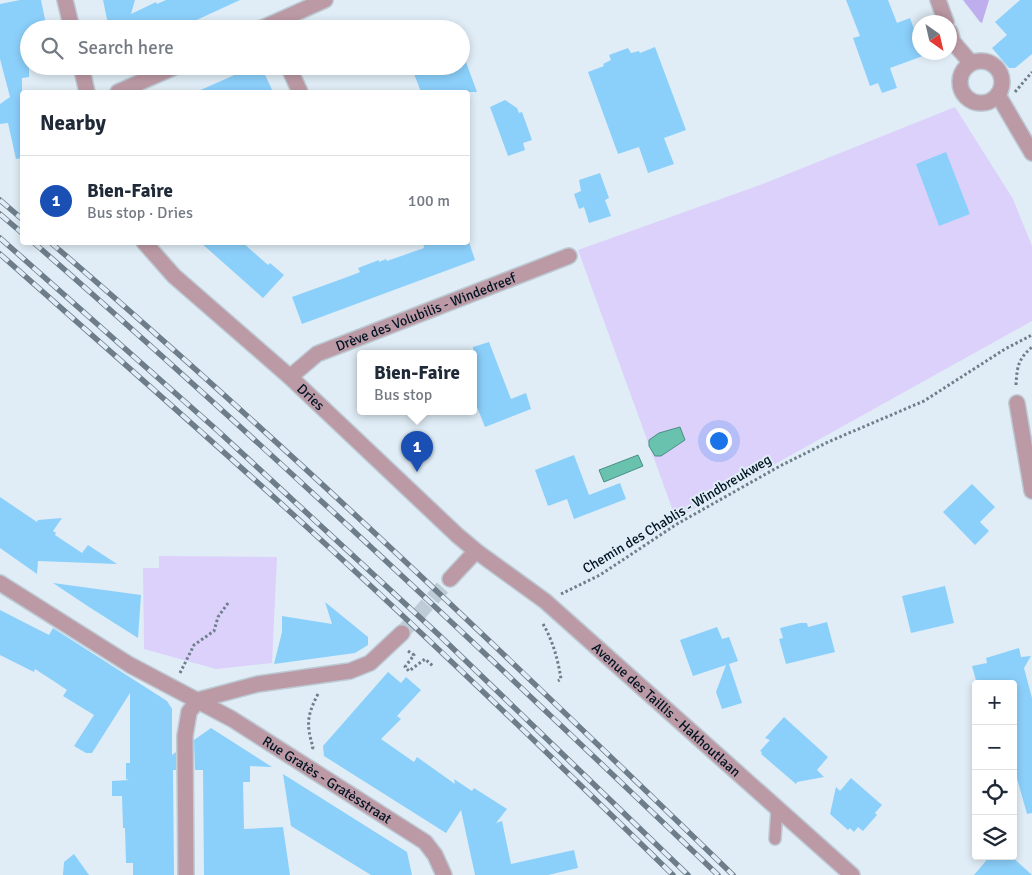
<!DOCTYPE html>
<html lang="en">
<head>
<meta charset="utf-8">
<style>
	body { margin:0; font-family:Signika,sans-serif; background:#f2f2f3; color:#1f2937 }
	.controls { position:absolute; right:15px; bottom:15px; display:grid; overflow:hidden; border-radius:5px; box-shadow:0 2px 8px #0003 }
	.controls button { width:45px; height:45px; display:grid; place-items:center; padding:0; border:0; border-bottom:1px solid #e0e1e3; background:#fff; color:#1f2937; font:25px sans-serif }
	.compass { position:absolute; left:912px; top:15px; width:45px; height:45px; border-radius:50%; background:#fff; box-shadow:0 2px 8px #0003; rotate:146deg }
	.you { position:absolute; left:718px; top:440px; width:18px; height:18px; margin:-12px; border:4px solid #fff; border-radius:50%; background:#1a73e8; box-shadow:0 0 0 8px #1a73e833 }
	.badge { display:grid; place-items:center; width:32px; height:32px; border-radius:50%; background:#1a73e8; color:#fff; font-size:16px; font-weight:700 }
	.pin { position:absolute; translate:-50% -41px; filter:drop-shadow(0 1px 2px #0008) }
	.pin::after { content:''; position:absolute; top:26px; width:18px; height:15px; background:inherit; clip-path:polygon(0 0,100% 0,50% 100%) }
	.popup { position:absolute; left:357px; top:350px; width:120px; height:65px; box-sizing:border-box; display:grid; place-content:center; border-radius:5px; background:#fff; filter:drop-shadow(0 1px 4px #0005); font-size:16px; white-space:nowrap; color:#747a83 }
	.popup b { font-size:19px; color:#1f2937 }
	.popup::after { content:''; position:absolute; left:50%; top:100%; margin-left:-10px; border:10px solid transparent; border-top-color:#fff }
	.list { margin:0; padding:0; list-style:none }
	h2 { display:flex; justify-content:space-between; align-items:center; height:65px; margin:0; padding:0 20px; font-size:21px }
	h2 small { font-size:16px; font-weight:400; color:#747a83 }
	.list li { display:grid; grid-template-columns:32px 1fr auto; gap:15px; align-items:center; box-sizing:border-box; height:90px; padding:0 20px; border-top:1px solid #e0e1e3 }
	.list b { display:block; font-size:19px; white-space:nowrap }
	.list p { margin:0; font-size:16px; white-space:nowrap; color:#747a83 }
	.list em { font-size:16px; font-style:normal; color:#747a83 }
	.icon { flex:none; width:28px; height:28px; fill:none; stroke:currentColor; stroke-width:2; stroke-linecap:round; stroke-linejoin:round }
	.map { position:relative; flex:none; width:1032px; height:875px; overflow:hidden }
	.search { position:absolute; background:#fff; box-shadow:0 2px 8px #0003; left:20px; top:20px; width:450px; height:55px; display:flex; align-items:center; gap:12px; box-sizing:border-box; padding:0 18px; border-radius:28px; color:#747a83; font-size:19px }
	.panel { position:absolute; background:#fff; box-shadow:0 2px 8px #0003; left:20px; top:90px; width:450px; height:155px; border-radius:5px }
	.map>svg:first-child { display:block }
	.green { fill:#dcd1fb }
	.forest { fill:#bfaeee }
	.water { fill:#69c2ae; stroke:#4a8e85 }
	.building { fill:#8bd0fb }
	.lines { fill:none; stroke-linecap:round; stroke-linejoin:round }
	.minor-tunnel { stroke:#beccd6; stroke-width:15; stroke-dasharray:15 8; stroke-linecap:butt }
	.service-casing { stroke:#bccad4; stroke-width:14 }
	.minor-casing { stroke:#bccad4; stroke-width:18 }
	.tertiary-casing { stroke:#bccad4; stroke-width:18 }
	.path { stroke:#6e7f8c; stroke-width:3; stroke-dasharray:2.5 2.5; stroke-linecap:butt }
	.service { stroke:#bc9aa5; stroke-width:11 }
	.minor { stroke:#bc9aa5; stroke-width:15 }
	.tertiary { stroke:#bc9aa5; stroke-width:15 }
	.rail-casing { stroke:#6d7d8a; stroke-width:5.5 }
	.rail { stroke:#e0edf6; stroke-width:4; stroke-dasharray:11; stroke-linecap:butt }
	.labels { text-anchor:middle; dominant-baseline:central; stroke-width:4; stroke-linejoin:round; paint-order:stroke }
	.street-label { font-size:14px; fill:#001424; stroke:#e0edf6 }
</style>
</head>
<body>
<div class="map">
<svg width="1032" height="875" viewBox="0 0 1032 875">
	<rect width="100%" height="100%" fill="#e0edf6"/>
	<path class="green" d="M955,107L1013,199L1032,246V321L676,519L578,250L760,185Z
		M159,556L277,557L272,663L216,669L144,649L143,568H159Z"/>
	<path class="forest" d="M963,0H989L982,23L980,22Z"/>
	<path class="water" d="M680,427L685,440L661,456H655L649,446V440L659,433Z
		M638,455L643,466L604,482L599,470Z"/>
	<path class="building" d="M20,0H41L47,29H29V77L22,78V158L16,159L8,123L0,124V104L10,97L0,59V4Z
		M103,0H135L131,14L156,2L157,4L166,0H240L177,29H97L108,24Z
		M846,0H888L897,23L910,18L920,45V52H922L923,56L890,68L897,88L882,93L878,83L870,86L853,38L860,36Z
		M1020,0H1032V54L1015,68H1009L992,48L1007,35L995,22Z
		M655,47L686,130L664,138L674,164L648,173L639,147L618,154L588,72L604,66L603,64L611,60L609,55L628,48L631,53L639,51L640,53Z
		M466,62L477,92H421L411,66H461V64Z
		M255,66H261L273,92H196Z
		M505,100L517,108L519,113L522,112L532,140L523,143L525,150L508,156L490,107Z
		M946,152L970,214L939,226L916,164Z
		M600,173L609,198L605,200L611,216L589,223L584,207L579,209L574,194L581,191L579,180Z
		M200,242H242L268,265L270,263L284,275L263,298Z
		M423,242H469L475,260L302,324L292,297L350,276L360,272L358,268L379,260V262L386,259L387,261L424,248Z
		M489,342L511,399L526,393L531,409L485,427L473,397V347Z
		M574,455L589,495L620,483L626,499L574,519L567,499L548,506L535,470Z
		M972,484L995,507L980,522L989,531L975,545L943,512Z
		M0,497L37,522L38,520L62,518L53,531L56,533L55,535L82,553L88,545L117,564L38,561L37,574L0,548Z
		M53,583L141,595L138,638L89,607Z
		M945,586L954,623L911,633L902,596Z
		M325,602L368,637V645L355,653L274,664L282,632V616L332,624Z
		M0,610L49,635L53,628L167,701L172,709V755L176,752V770H173L174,875H133V863H126L125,828H123L122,796H112V781L129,780L126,779V763H130V693L92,753H86L74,746L94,715L63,696L67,690L52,680L35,669L34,672L0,655Z
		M827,622L835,652L786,664L779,639L783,638L780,628L800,623H807L808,627Z
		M717,627L722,639L729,637L738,661L729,664L742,703L722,709L716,692L726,665L693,676L680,640Z
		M1019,648L1021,657L1031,656L1024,668L1032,698V813L1027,814L1013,764V684H977L972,666L987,663L986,658Z
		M388,672L401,683L406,677L421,690L397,716L401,719L381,739L414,762L417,757L455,784L454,779L472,791L474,788L507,809L496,823L502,821L511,864L574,850L578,868L548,875H475L461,810L446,833L324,756L323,746Z
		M784,717L828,757L817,770L824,777L797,782L796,784L761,754L762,752L760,751L770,740L765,738Z
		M211,728L272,767L250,766V782H243L244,829L283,827L290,875H204L203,770H195L194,740Z
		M283,774L407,852L412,875H371L291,826Z
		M851,778L882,805L875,813L877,815L863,831L858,827L854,832L850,828L848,830L830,814L836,787L840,791Z
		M74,854L89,875H63L64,862Z
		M990,856H1011L1032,875H974Z"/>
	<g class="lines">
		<path class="minor-tunnel" d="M402,633L450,579"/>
		<defs>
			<path id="service" d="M775,839L777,808"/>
			<g id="minor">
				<path d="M938,0L946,22"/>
				<path d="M260,29L325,0"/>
				<path d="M950,32L953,42L971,63"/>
				<circle cx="981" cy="82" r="21"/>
				<path d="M288,66L300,92"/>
				<path d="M118,92L177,66"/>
				<path d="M998,95L1032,153"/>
				<path id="s1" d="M290,377L317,354L569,256"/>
				<path d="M1017,403L1032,491"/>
				<path d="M450,579L476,551"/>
				<path id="s2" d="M0,583L130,665L232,719L425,842L435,855L444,875"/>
				<path d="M186,875L185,736L189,712L198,700L258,684L350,671L370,663L402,633"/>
			</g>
			<g id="tertiary">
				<path d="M65,0L72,29"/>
				<path d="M81,66L87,92"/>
				<path id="s3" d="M144,242L174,276L290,377L457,535L476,551L545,601L852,875"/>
			</g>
		</defs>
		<use href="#service" class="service-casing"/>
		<use href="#minor" class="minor-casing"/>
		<use href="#tertiary" class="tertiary-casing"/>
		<path class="path" d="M1015,92L1032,72
			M1016,385C1017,367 1018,359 1032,347
			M561,594L600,575L677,524L780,466L828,442L924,401L1005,349L1032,335
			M543,624C553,641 558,660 561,679L558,681
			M408,651L414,655L405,667L409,671L425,659L434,667
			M180,673L194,645L214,631L218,617L228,603
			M312,749L313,747C306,725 307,715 318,694"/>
		<use href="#service" class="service"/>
		<use href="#minor" class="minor"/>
		<use href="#tertiary" class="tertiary"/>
		<defs>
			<path id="rail" d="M0,200L22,219
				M0,214L22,233
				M0,238L218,431L439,635L688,875
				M33,242C268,447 493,660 718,875
				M50,242C286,444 510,659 733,875
				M0,254C103,345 207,436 309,529C433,642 553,758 673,875"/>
		</defs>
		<use href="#rail" class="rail-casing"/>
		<use href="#rail" class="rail"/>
	</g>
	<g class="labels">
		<g class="street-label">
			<text stroke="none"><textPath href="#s1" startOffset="152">Drève des Volubilis - Windedreef</textPath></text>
			<text stroke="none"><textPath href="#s3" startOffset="228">Dries</textPath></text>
			<text transform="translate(677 514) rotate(-31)">Chemin des Chablis - Windbreukweg</text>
			<text stroke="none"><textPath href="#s3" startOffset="702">Avenue des Taillis - Hakhoutlaan</textPath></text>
			<text stroke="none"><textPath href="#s2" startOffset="382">Rue Gratès - Gratèsstraat</textPath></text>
		</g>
	</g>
</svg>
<div class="controls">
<button>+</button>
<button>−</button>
<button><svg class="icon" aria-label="locate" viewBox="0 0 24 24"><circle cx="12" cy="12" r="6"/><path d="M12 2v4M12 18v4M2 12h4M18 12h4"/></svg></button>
<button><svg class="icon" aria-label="layers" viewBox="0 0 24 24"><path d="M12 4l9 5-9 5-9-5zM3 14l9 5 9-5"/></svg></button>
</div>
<svg class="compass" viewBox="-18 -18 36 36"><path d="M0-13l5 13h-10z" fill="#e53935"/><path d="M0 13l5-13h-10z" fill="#747a83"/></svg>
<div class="you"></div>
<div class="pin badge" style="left:417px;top:472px;background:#1a4fb4">1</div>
<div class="popup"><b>Bien-Faire</b>Bus stop</div>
<div class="search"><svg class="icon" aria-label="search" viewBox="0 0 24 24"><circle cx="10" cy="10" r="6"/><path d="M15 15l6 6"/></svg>Search here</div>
<section class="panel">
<h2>Nearby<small></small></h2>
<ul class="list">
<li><span class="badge" style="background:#1a4fb4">1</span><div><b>Bien-Faire</b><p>Bus stop · Dries</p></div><em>100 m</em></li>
</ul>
</section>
</div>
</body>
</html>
